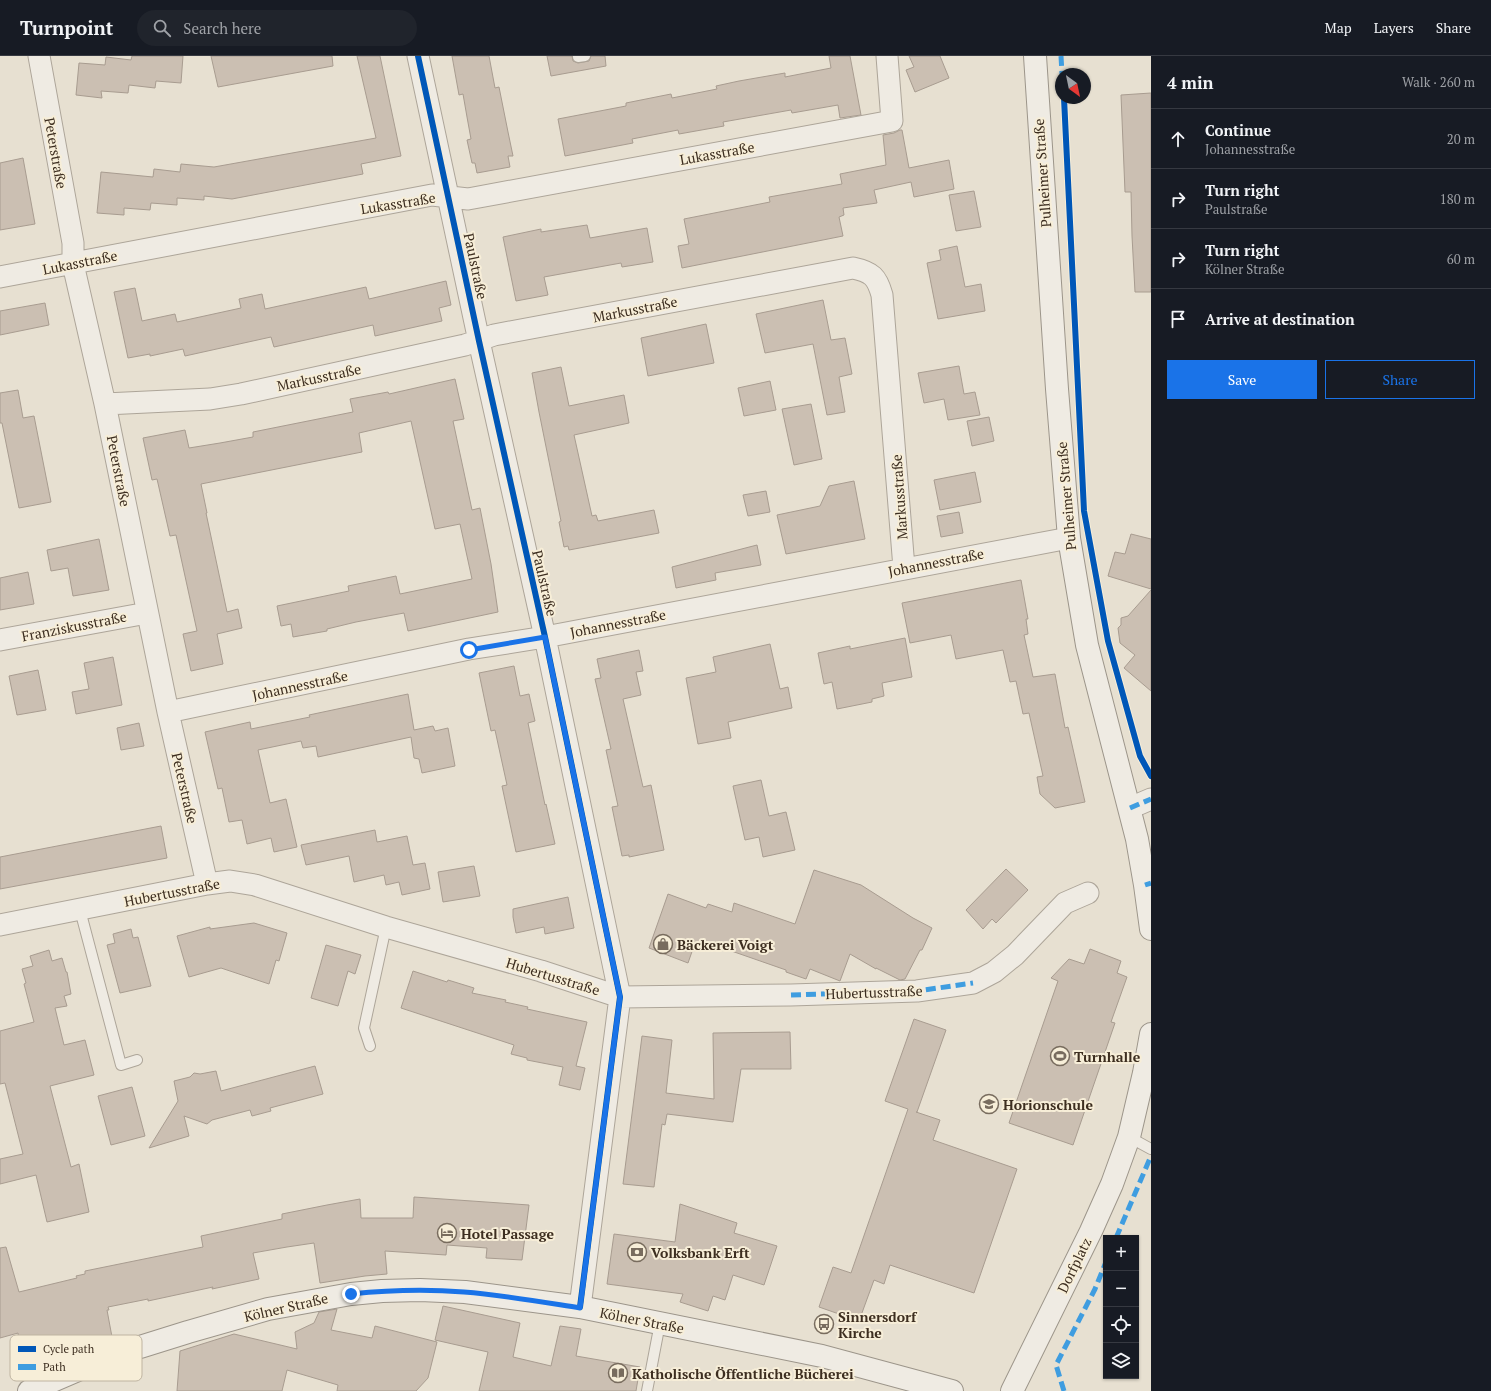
<!DOCTYPE html>
<html lang="en">
<head>
<meta charset="utf-8">
<style>
	body { margin:0; font-family:"PT Serif",serif; background:#20242c; color:#f1f3f6 }
	.controls { position:absolute; right:12px; bottom:12px; display:grid; overflow:hidden; border-radius:0px; box-shadow:0 1px 3px #0004 }
	.controls button { width:36px; height:36px; display:grid; place-items:center; padding:0; border:0; border-bottom:1px solid #363941; background:#171b24; color:#f1f3f6; font:20px sans-serif }
	.compass { position:absolute; left:1055px; top:12px; width:36px; height:36px; border-radius:50%; background:#171b24; box-shadow:0 1px 3px #0004; rotate:147deg }
	.stop { position:absolute; width:12px; height:12px; margin:-9px; border:3px solid #1a73e8; border-radius:50%; background:#fff }
	.stop.end { background:#1a73e8; border-color:#fff; box-shadow:0 1px 4px #0008 }
	.list { margin:0; padding:0; list-style:none }
	h2 { display:flex; justify-content:space-between; align-items:center; height:52px; margin:0; padding:0 16px; font-size:17px }
	h2 small { font-size:13px; font-weight:400; color:#9ea1a6 }
	.list li { display:grid; grid-template-columns:26px 1fr auto; gap:12px; align-items:center; box-sizing:border-box; height:60px; padding:0 16px; border-top:1px solid #363941 }
	.list b { display:block; font-size:15px; white-space:nowrap }
	.list p { margin:0; font-size:13px; white-space:nowrap; color:#9ea1a6 }
	.list em { font-size:13px; font-style:normal; color:#9ea1a6 }
	.actions { display:flex; gap:8px; padding:12px 16px }
	.actions a { flex:1; padding:9px 0; border:1px solid #1a73e8; border-radius:0px; text-align:center; font-size:14px; color:#1a73e8 }
	.actions .main { background:#1a73e8; color:#fff }
	.icon { flex:none; width:22px; height:22px; fill:none; stroke:currentColor; stroke-width:2; stroke-linecap:round; stroke-linejoin:round }
	.map { position:relative; flex:none; width:1151px; height:1335px; overflow:hidden }
	header { display:flex; align-items:center; gap:24px; box-sizing:border-box; height:56px; padding:0 20px; background:#171b24; border-bottom:1px solid #363941 }
	header strong { font-size:19px }
	nav { display:flex; gap:22px; margin-inline-start:auto; font-size:14px }
	.search { width:280px; height:36px; background:#20242c; display:flex; align-items:center; gap:10px; box-sizing:border-box; padding:0 14px; border-radius:22px; color:#9ea1a6; font-size:15px }
	main { display:flex }
	aside { flex:1; background:#171b24 }
	.map>svg:first-child { display:block }
	.building { fill:#cbbfb2; stroke:#a89c90 }
	.lines { fill:none; stroke-linecap:round; stroke-linejoin:round }
	.service-casing { stroke:#ada599; stroke-width:12 }
	.minor-casing { stroke:#ada599; stroke-width:23 }
	.secondary-casing { stroke:#9c958a; stroke-width:24 }
	.service { stroke:#efebe3; stroke-width:10 }
	.minor { stroke:#efebe3; stroke-width:21 }
	.secondary { stroke:#efebe3; stroke-width:22 }
	.quiet { stroke:#3f9de0; stroke-width:5; stroke-dasharray:10 5; stroke-linecap:butt }
	.cycleway-casing { stroke:#f7eed8; stroke-width:8 }
	.cycleway { stroke:#0057b8; stroke-width:6 }
	.route { stroke:#1a73e8; stroke-width:5 }
	.labels { text-anchor:middle; dominant-baseline:central; stroke-width:4; stroke-linejoin:round; paint-order:stroke }
	.street-label { font-size:14px; fill:#3d2e20; stroke:#f7eed8 }
	.poi-label { font-size:14px; font-weight:bold; fill:#3d2e20; stroke:#f7eed8; text-anchor:start }
	.key { fill:#f7eed8; stroke:#bfb4a1; stroke-width:1 }
	.key-label { font-size:11px; fill:#3d2e20 }
</style>
</head>
<body>
<header>
<strong>Turnpoint</strong>
<div class="search"><svg class="icon" aria-label="search" viewBox="0 0 24 24"><circle cx="10" cy="10" r="6"/><path d="M15 15l6 6"/></svg>Search here</div>
<nav><a>Map</a><a>Layers</a><a>Share</a></nav>
</header>
<main>
<div class="map">
<svg width="1151" height="1335" viewBox="0 0 1151 1335">
	<rect width="100%" height="100%" fill="#e7e0d1"/>
	<path class="building" d="M132,0H183L181,27L156,25L155,32L129,29L128,37L101,35L102,42L76,39L79,7L105,9L106,1L131,4Z
		M211,0H332L333,10L218,31Z
		M357,0H380L401,100L361,108L363,118L232,143L204,140V144L177,142V149L151,147L150,154L124,152V159L97,157L101,116L153,121L154,113L180,116L181,108L214,111L376,82Z
		M452,0H489L495,32L499,31L508,76L513,100H508L510,111L477,117L475,107H472L467,84L471,83L467,61L463,38L459,39Z
		M547,0H572L573,5L578,7L589,5L591,0H605L606,10L551,20Z
		M829,0H850L861,59L840,62L838,49L792,57L791,54L723,66L724,70L679,78L678,74L632,83L633,87L565,100L558,63L626,50V47L671,38L672,42L717,33L716,30L739,25L785,17V21L831,12Z
		M909,0H940L949,22L915,36L906,14L914,11Z
		M1151,37V236H1135L1132,180L1131,136H1125L1121,39Z
		M900,74H902L909,112L949,104L954,133L914,141L911,126L874,134L877,147L843,152L844,159L839,161L843,180L682,212L678,190L689,188L684,163L770,146L769,141L842,128L840,118L886,109L883,79L894,77Z
		M23,102L35,168L0,174V107Z
		M974,135L981,171L956,175L949,139Z
		M587,169L590,182L647,172L653,206L622,211L621,207L544,221L548,239L516,245L503,181L541,173V176Z
		M957,190L965,231L981,228L985,255L938,263L927,207L941,204L939,194Z
		M446,225L451,249L439,252L442,265L375,280L373,269L274,291L271,281L185,300L183,293L150,300V298L128,302L114,236L135,232L142,265L175,258L177,266L241,252L239,243L262,238L265,253L366,231L369,243Z
		M823,244L831,284L845,282L852,318L839,321L845,356L827,359L813,288L765,297L756,258Z
		M45,247L49,269L0,279V255Z
		M706,268L714,307L648,320L641,282Z
		M959,310L964,338L975,336L980,359L948,364L944,343L924,347L918,317Z
		M561,311L569,350L624,339L629,367L574,379L592,460L596,459L598,465L654,454L659,477L569,494L568,490L564,491L559,466L561,465L539,356L532,317Z
		M455,323L464,363L453,365L472,454L480,452L491,508L498,556L408,575L404,557L356,566L327,573V575L293,581L291,568L281,570L277,550L349,535L348,530L396,520L400,538L472,523L460,468L435,473L411,365L359,377L362,396L201,428L207,457H206L227,556L238,553L242,572L217,578L223,608L191,615L183,578L197,575L176,479L170,480L157,423L152,424L143,382L185,374L189,392L220,387L253,381V376L353,356L350,343L388,336L389,338Z
		M770,325L776,354L744,360L738,332Z
		M18,334L23,362L34,360L51,446L19,452L2,367H0V337Z
		M811,348L822,403L794,409L782,353Z
		M989,361L994,385L972,390L967,365Z
		M975,416L981,446L940,454L934,424Z
		M854,425L865,483L786,498L777,459L820,450L829,430Z
		M766,435L770,456L748,460L743,439Z
		M959,456L963,477L941,481L937,460Z
		M1131,478L1151,483V533L1108,520L1115,496L1125,498Z
		M99,483L109,534L73,540L68,512L51,515L47,494Z
		M757,489L761,509L715,517L716,524L676,532L672,511Z
		M28,516L34,548L0,554V522Z
		M1021,524L1028,563H1026L1028,578L1024,579L1033,621L1055,618L1065,672L1068,671L1085,746L1055,752L1040,738L1037,721L1043,720L1029,657L1023,658L1016,625L1010,626L1003,594L956,603L951,579L910,587L902,547Z
		M1151,534V635L1124,612L1135,599L1120,587L1118,572L1121,569V562L1128,560Z
		M905,582L912,621L882,627L884,640L872,643V646L837,653L832,626L824,628L818,597L850,590V593Z
		M770,588L780,633L788,631L792,652L728,666L731,682L698,688L686,622L716,616L713,601Z
		M639,594L643,615L636,616L641,639L623,643L643,731L651,729L664,794L629,801V799L622,800L612,751L618,750L606,694L611,693L595,623L601,622L597,603Z
		M113,601L122,649L76,658L72,636L89,633L84,607Z
		M514,610L520,640L529,638L535,665L528,667L545,749L546,748L555,788L516,796L502,730L507,729L495,674L491,675L479,617Z
		M38,614L46,654L17,659L9,620Z
		M408,638L414,674L433,670L435,675L448,672L455,710L422,717L419,703L414,702L411,681L318,701L316,690L303,692L301,685L258,694L270,747L286,743L297,791L274,796L271,782L247,788L242,764L229,766L222,732L218,733L205,676L250,666L251,673L310,661L309,659Z
		M139,667L144,690L121,694L117,672Z
		M761,724L769,760L786,756L795,794L763,801L759,781L745,784L733,730Z
		M161,770L167,802L0,833V801Z
		M375,774L377,786L407,780L413,809L425,807L430,833L402,839L399,826L386,829L384,819L354,826L349,800L306,809L301,789Z
		M474,810L480,840L443,846L438,816Z
		M1006,813L1028,834L996,867L992,863L983,873L966,854Z
		M814,814L861,829L913,862L932,872L922,894H920L905,923L900,924L876,912V913L850,898L840,925L810,913L806,923L786,916V914L720,891L718,895L695,887L688,907L649,892L668,838L706,852L708,848L732,856L734,847L795,868Z
		M568,841L574,872L545,878L544,871L516,877L513,861V853Z
		M254,867L287,877L279,905L276,904L269,928L221,912L189,921L177,880L210,871V873Z
		M131,873L133,882L138,881L151,930L120,937L107,889L115,887L113,878Z
		M326,889L361,899L355,918L348,915L338,950L311,942Z
		M1090,893L1121,905L1117,917L1127,921L1111,966L1115,967L1073,1089L1009,1067L1058,925L1051,922L1069,903L1084,908Z
		M49,894L52,905L62,902L66,916H67L71,938L64,940L67,950L55,952L64,989L85,984L94,1019L50,1030L71,1111L79,1108L89,1156L47,1166L36,1119L0,1128V1103L23,1098L5,1027L0,1028V975L34,966L24,928L26,927L22,913L33,910L30,900Z
		M413,915L447,926L448,924L474,932L472,937L506,944L505,946L528,951L527,953L587,966L576,1010L585,1012L580,1034L559,1029L563,1011L527,1004V1002L511,998L514,989L401,952Z
		M914,963L946,974L917,1056H916L940,1064L933,1084L1017,1113L974,1237L890,1209L884,1228L874,1224L859,1265L819,1251L833,1211L851,1217L908,1053L885,1045Z
		M790,976L791,1013H741L733,1066L667,1058L665,1069L662,1068L654,1131L623,1128L642,980L672,984L666,1037L714,1043L713,977Z
		M315,1010L323,1038L270,1052L271,1055L252,1060L250,1054L212,1064L207,1068L184,1060L189,1080L149,1092L178,1045L174,1025L190,1021L194,1017L200,1018L216,1015L221,1035Z
		M132,1031L145,1080L111,1089L98,1040Z
		M414,1141L529,1149L522,1204L486,1202L487,1192L447,1189L446,1199L385,1195L387,1218L365,1220L320,1227L314,1187L287,1191L253,1197L259,1223L212,1233L213,1231L148,1245V1243L108,1251L109,1254H107L112,1281L62,1291V1295L22,1306L18,1277L0,1282V1192L6,1191L19,1236L77,1222L76,1220L85,1218V1215L203,1191L201,1180L282,1163V1158L327,1149L360,1143L361,1162H413Z
		M680,1148L737,1167L734,1177L777,1190L764,1229L733,1219L725,1244L713,1240L708,1255L680,1246L683,1238L607,1228L614,1178L675,1186Z
		M443,1250L520,1267L513,1301L551,1310L560,1270L581,1273L576,1300L640,1311L636,1335H479L488,1296L435,1284Z
		M337,1253L331,1274L372,1282L375,1270L437,1286L428,1322L416,1335H337L338,1329L287,1314L282,1335H177L180,1295L234,1278L297,1293L295,1276L314,1267L319,1256Z"/>
	<g class="lines">
		<defs>
			<path id="service" d="M578,0V1L585,0
				M80,854L121,1009L137,1004
				M370,990L364,972L386,871
				M1129,1081L1151,1093
				M647,1335L660,1267"/>
			<path id="minor" d="M39,0L73,187V208L105,348L168,656L207,828
				M418,0L479,285L545,581L620,941L580,1251
				M0,221L432,139L468,143L892,65L887,0
				M105,348L210,343L241,338L465,289L494,279L853,212C872,216 877,221 882,239L904,512
				M0,584L147,557
				M168,656L469,593L545,581L1069,482
				M1130,752L1151,743
				M0,869L207,828L230,825L255,829L386,871L541,915L620,941L791,939L917,935L973,927L994,916L1015,899L1065,847L1088,837"/>
			<path id="secondary" d="M1035,0L1057,333L1069,482L1087,589L1137,783L1145,829L1151,873
				M29,1335L92,1308L140,1291L188,1276L268,1253L351,1238L382,1235L420,1234L465,1236L580,1251L822,1300L952,1335
				M1012,1335L1091,1175L1112,1128L1129,1081L1144,1017L1151,978"/>
		</defs>
		<use href="#service" class="service-casing"/>
		<use href="#minor" class="minor-casing"/>
		<use href="#secondary" class="secondary-casing"/>
		<use href="#service" class="service"/>
		<use href="#minor" class="minor"/>
		<use href="#secondary" class="secondary"/>
		<path class="quiet" d="M1061,0L1062,18
			M1130,752L1151,743
			M1145,829L1151,827
			M791,939L917,935L973,927
			M1116,1182L1151,1100
			M1064,1335L1056,1309L1095,1233L1106,1206"/>
		<defs>
			<path id="cycleway" d="M418,0L479,285L545,581L620,941L580,1251
				M1064,42L1084,455L1108,585L1140,700L1151,720"/>
		</defs>
		<use href="#cycleway" class="cycleway-casing"/>
		<use href="#cycleway" class="cycleway"/>
	</g>
	<g class="lines">
		<path class="route" d="M351,1238C389,1234 427,1233 464,1236C503,1239 542,1246 580,1252L620,941L545,581L469,594"/>
	</g>
	<defs>
		<symbol id="shop-ring" viewBox="-11 -11 22 22"><circle r="9.5" fill="#f7eed8" stroke="#786c5e" stroke-width="1.5"/><path d="M-5-2.5h2.3a2.7 3.5 0 0 1 5.4 0H5L5.5 6h-11ZM-1.5-2.5h3a1.5 2.3 0 0 0-3 0Z" fill="#786c5e"/></symbol>
		<symbol id="stadium-ring" viewBox="-11 -11 22 22"><circle r="9.5" fill="#f7eed8" stroke="#786c5e" stroke-width="1.5"/><path d="M0-5a6.5 5 0 1 0 0 10a6.5 5 0 1 0 0-10ZM-3.5-1.8h7v3.6h-7Z" fill="#786c5e"/></symbol>
		<symbol id="school-ring" viewBox="-11 -11 22 22"><circle r="9.5" fill="#f7eed8" stroke="#786c5e" stroke-width="1.5"/><path d="M0-5L7-2L0 1L-7-2ZM-4 1L0 2.5L4 1V4Q0 6-4 4Z" fill="#786c5e"/></symbol>
		<symbol id="hotel-ring" viewBox="-11 -11 22 22"><circle r="9.5" fill="#f7eed8" stroke="#786c5e" stroke-width="1.5"/><path d="M-6-4.5h1.5V1H6V5H4.5V3h-9V5H-6ZM-4 0a1.8 1.8 0 1 1 3.6 0ZM.5 0V-2.5h3Q6-2.5 6 0Z" fill="#786c5e"/></symbol>
		<symbol id="bank-ring" viewBox="-11 -11 22 22"><circle r="9.5" fill="#f7eed8" stroke="#786c5e" stroke-width="1.5"/><path d="M-6-4H6V4H-6ZM0-2.3a2.3 2.3 0 1 0 0 4.6a2.3 2.3 0 1 0 0-4.6Z" fill="#786c5e"/></symbol>
		<symbol id="bus-ring" viewBox="-11 -11 22 22"><circle r="9.5" fill="#f7eed8" stroke="#786c5e" stroke-width="1.5"/><path d="M-5-6H5V4H4V6H2V4H-2V6H-4V4H-5ZM-3.5-4V0h7V-4ZM-3.5 1.2v1.5H-2V1.2ZM2 1.2v1.5H3.5V1.2Z" fill="#786c5e"/></symbol>
		<symbol id="library-ring" viewBox="-11 -11 22 22"><circle r="9.5" fill="#f7eed8" stroke="#786c5e" stroke-width="1.5"/><path d="M-6-4Q-3-5.5-.7-3.5V5Q-3 3-6 4ZM6-4Q3-5.5 .7-3.5V5Q3 3 6 4Z" fill="#786c5e"/></symbol>
	</defs>
	<g fill-rule="evenodd">
		<use href="#shop-ring" x="652" y="877" width="22" height="22"/>
		<use href="#stadium-ring" x="1049" y="989" width="22" height="22"/>
		<use href="#school-ring" x="978" y="1037" width="22" height="22"/>
		<use href="#hotel-ring" x="436" y="1166" width="22" height="22"/>
		<use href="#bank-ring" x="626" y="1185" width="22" height="22"/>
		<use href="#bus-ring" x="813" y="1257" width="22" height="22"/>
		<use href="#library-ring" x="607" y="1306" width="22" height="22"/>
	</g>
	<g class="labels">
		<g class="street-label">
			<text transform="translate(56 97) rotate(80)">Peterstraße</text>
			<text transform="translate(717 97) rotate(-10)">Lukasstraße</text>
			<text transform="translate(1042 117) rotate(-94)">Pulheimer Straße</text>
			<text transform="translate(398 147) rotate(-9)">Lukasstraße</text>
			<text transform="translate(80 206) rotate(-11)">Lukasstraße</text>
			<text transform="translate(476 210) rotate(78)">Paulstraße</text>
			<text transform="translate(635 253) rotate(-11)">Markusstraße</text>
			<text transform="translate(319 321) rotate(-12)">Markusstraße</text>
			<text transform="translate(119 415) rotate(79)">Peterstraße</text>
			<text transform="translate(1066 440) rotate(-95)">Pulheimer Straße</text>
			<text transform="translate(899 441) rotate(-94)">Markusstraße</text>
			<text transform="translate(936 506) rotate(-11)">Johannesstraße</text>
			<text transform="translate(545 527) rotate(77)">Paulstraße</text>
			<text transform="translate(618 567) rotate(-11)">Johannesstraße</text>
			<text transform="translate(74 570) rotate(-11)">Franziskusstraße</text>
			<text transform="translate(300 629) rotate(-12)">Johannesstraße</text>
			<text transform="translate(185 732) rotate(77)">Peterstraße</text>
			<text transform="translate(172 836) rotate(-11)">Hubertusstraße</text>
			<text transform="translate(553 920) rotate(17)">Hubertusstraße</text>
			<text transform="translate(874 936) rotate(-2)">Hubertusstraße</text>
			<text transform="translate(1074 1209) rotate(-64)">Dorfplatz</text>
			<text transform="translate(286 1251) rotate(-13)">Kölner Straße</text>
			<text transform="translate(642 1264) rotate(11)">Kölner Straße</text>
		</g>
		<g class="poi-label">
			<text x="677" y="888">Bäckerei Voigt</text>
			<text x="1074" y="1000">Turnhalle</text>
			<text x="1003" y="1048">Horionschule</text>
			<text x="461" y="1177">Hotel Passage</text>
			<text x="651" y="1196">Volksbank Erft</text>
			<text x="838" y="1260">Sinnersdorf<tspan x="838" dy="16">Kirche</tspan></text>
			<text x="632" y="1317">Katholische Öffentliche Bücherei</text>
		</g>
	</g>
	<rect x="10" y="1279" width="132" height="46" rx="6" class="key"/>
	<rect x="18" y="1290" width="18" height="6" fill="#0057b8"/>
	<rect x="18" y="1308" width="18" height="6" fill="#3f9de0"/>
	<g class="key-label">
		<text x="43" y="1297">Cycle path</text>
		<text x="43" y="1315">Path</text>
	</g>
</svg>
<div class="controls">
<button>+</button>
<button>−</button>
<button><svg class="icon" aria-label="locate" viewBox="0 0 24 24"><circle cx="12" cy="12" r="6"/><path d="M12 2v4M12 18v4M2 12h4M18 12h4"/></svg></button>
<button><svg class="icon" aria-label="layers" viewBox="0 0 24 24"><path d="M12 4l9 5-9 5-9-5zM3 14l9 5 9-5"/></svg></button>
</div>
<svg class="compass" viewBox="-18 -18 36 36"><path d="M0-13l5 13h-10z" fill="#e53935"/><path d="M0 13l5-13h-10z" fill="#9ea1a6"/></svg>
<div class="stop" style="left:469px;top:594px"></div>
<div class="stop end" style="left:351px;top:1238px"></div>
</div>
<aside>
<h2>4 min<small>Walk · 260 m</small></h2>
<ul class="list">
<li><svg class="icon" aria-label="ahead" viewBox="0 0 24 24"><path d="M12 20V5M6 11l6-6 6 6"/></svg><div><b>Continue</b><p>Johannesstraße</p></div><em>20 m</em></li>
<li><svg class="icon" aria-label="right" viewBox="0 0 24 24"><path d="M7 20v-9h11M14 6l5 5-5 5"/></svg><div><b>Turn right</b><p>Paulstraße</p></div><em>180 m</em></li>
<li><svg class="icon" aria-label="right" viewBox="0 0 24 24"><path d="M7 20v-9h11M14 6l5 5-5 5"/></svg><div><b>Turn right</b><p>Kölner Straße</p></div><em>60 m</em></li>
<li><svg class="icon" aria-label="arrive" viewBox="0 0 24 24"><path d="M6 21V4h12l-3 4 3 4H6"/></svg><div><b>Arrive at destination</b></div></li>
</ul>
<div class="actions"><a class="main">Save</a><a>Share</a></div>
</aside>
</main>
</body>
</html>
